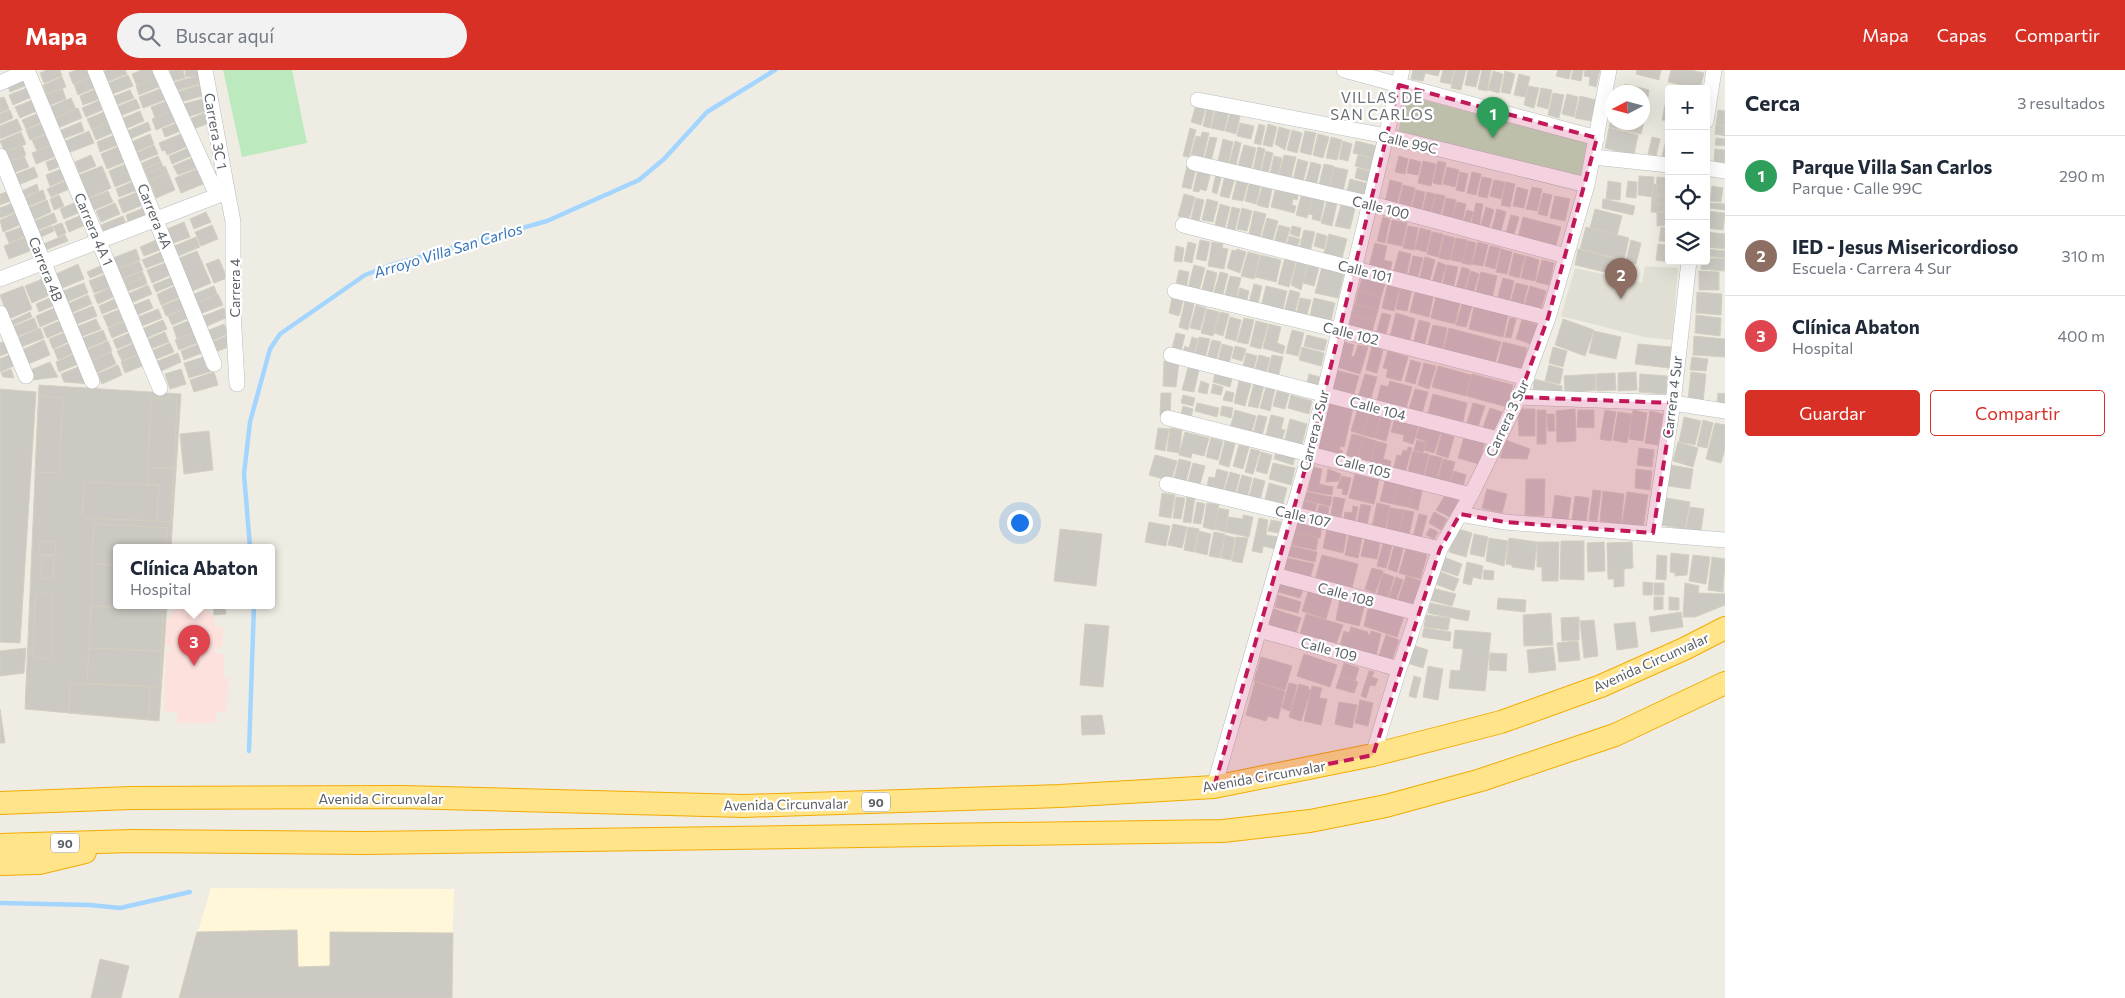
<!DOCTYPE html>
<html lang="es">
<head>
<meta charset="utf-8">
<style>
	body { margin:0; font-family:Commissioner,sans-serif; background:#f2f2f3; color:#1f2937 }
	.controls { position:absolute; right:15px; top:15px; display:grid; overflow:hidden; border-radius:5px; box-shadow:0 5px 20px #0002 }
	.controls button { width:45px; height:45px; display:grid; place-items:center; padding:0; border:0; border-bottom:1px solid #e0e1e3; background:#fff; color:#1f2937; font:25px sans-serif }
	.compass { position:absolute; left:1605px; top:15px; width:45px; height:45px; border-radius:50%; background:#fff; box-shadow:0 5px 20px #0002; rotate:264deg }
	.you { position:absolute; left:1019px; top:452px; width:18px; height:18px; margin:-12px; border:4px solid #fff; border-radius:50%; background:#1a73e8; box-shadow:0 0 0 8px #1a73e833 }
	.badge { display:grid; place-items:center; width:32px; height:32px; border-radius:50%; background:#d93025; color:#fff; font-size:16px; font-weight:700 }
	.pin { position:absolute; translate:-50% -41px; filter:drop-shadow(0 1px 2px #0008) }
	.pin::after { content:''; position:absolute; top:26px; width:18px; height:15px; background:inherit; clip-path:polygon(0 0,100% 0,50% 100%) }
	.popup { position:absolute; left:113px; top:474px; width:162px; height:65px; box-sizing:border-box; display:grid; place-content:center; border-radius:5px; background:#fff; filter:drop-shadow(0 1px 4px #0005); font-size:16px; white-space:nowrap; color:#747a83 }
	.popup b { font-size:19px; color:#1f2937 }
	.popup::after { content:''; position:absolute; left:50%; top:100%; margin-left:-10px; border:10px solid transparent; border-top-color:#fff }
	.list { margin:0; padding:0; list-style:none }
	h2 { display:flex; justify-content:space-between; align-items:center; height:65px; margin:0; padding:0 20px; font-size:21px }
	h2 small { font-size:16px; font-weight:400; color:#747a83 }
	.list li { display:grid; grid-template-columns:32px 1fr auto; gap:15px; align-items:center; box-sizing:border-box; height:80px; padding:0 20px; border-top:1px solid #e0e1e3 }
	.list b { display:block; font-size:19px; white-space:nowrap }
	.list p { margin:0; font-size:16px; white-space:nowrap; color:#747a83 }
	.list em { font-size:16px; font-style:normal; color:#747a83 }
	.actions { display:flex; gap:10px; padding:15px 20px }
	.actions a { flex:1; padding:11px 0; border:1px solid #d93025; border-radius:5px; text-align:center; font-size:18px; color:#d93025 }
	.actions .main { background:#d93025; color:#fff }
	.icon { flex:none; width:28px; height:28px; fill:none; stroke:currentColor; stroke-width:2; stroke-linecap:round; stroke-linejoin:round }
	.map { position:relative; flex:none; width:1725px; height:928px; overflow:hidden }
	header { display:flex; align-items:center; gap:30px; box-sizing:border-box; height:70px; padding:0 25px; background:#d93025; color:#fff }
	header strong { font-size:24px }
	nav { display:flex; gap:28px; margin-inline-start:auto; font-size:18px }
	.search { width:350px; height:45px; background:#f2f2f3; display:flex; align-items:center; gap:12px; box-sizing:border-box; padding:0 18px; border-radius:28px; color:#747a83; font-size:19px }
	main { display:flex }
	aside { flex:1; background:#fff }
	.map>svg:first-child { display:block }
	.commercial { fill:#fff7d8 }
	.education { fill:#e1dfd3 }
	.medical { fill:#fde1dd }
	.green { fill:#bde9be }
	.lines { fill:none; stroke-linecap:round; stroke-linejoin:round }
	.stream { stroke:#a3d5ff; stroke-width:4.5 }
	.building { fill:#ccc9c2; stroke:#d4cfc0 }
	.minor-casing { stroke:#b8bbc0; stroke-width:16 }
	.highway-casing { stroke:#f2ab00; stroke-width:24 }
	.minor { stroke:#fff; stroke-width:15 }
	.highway { stroke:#ffe48a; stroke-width:22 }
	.marked { fill:#c2185b; fill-opacity:0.2; stroke:#c2185b; stroke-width:4; stroke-dasharray:10 6; stroke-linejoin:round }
	.labels { text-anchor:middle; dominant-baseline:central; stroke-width:4.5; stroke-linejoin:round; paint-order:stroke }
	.shield { fill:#fff; stroke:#8c8f93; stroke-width:1 }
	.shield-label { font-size:12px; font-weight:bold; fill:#5b5f65 }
	.street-label { font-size:14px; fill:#5b5f65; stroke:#fff }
	.neighbourhood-label { font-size:15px; letter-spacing:1px; fill:#6c7177; stroke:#fff }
	.water-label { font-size:15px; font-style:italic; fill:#3674ba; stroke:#fff }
</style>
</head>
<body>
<header>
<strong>Mapa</strong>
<div class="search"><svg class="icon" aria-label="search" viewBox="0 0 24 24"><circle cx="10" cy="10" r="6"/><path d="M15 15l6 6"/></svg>Buscar aquí</div>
<nav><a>Mapa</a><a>Capas</a><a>Compartir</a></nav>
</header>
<main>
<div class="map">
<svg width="1725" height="928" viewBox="0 0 1725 928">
	<rect width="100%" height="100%" fill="#efede3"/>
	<path class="commercial" d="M211,818L454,819L450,928H178Z"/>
	<path class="education" d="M1645,196L1678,198L1672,270L1644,267L1561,246L1575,198L1642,213Z"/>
	<path class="medical" d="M182,535H202L214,546L215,557H224L222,578L215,577V583L224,584L223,608H228L227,643L216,642V653H177V642H164L166,581L170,582L171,577L164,576L165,555L172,541Z"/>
	<path class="green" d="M223,0H292L307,73L242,87Z
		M1408,26L1587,73L1580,108L1398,62Z"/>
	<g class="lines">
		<path class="stream" d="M250,477L244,404L250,352L270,279L280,264L365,205L391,195L547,151L639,110L664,89L707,42L775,0
			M249,681L254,535
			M0,833L90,835L120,838L190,822"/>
	</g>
	<path class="building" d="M47,0H60L62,6L44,13L40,3Z
		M76,0H92L94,5L73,14L69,3Z
		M107,0H125L127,4L107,12L103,2Z
		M142,0H155L158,7L137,16L132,4Z
		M174,0H183L185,8L169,12L166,2Z
		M185,0H203L204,5L186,7Z
		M1413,0H1426L1423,11L1411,9Z
		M1426,0H1440L1438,6L1425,3Z
		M1443,0H1454L1451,14L1440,12Z
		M1455,0H1466L1461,20L1451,18Z
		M1468,0H1480L1476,17L1465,15Z
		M1482,0H1491L1487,21L1478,19Z
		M1558,0H1571L1569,9L1556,6Z
		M1573,0H1583L1581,11L1571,9Z
		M1585,0H1600L1596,17L1589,15L1590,7L1584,6Z
		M1637,0H1661L1659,10L1636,4Z
		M1671,0H1691L1704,3L1700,19L1668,12Z
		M1493,1L1503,4L1499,23L1488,20Z
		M1505,1L1515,4L1510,24L1501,22Z
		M1519,4L1530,7L1525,27L1514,25Z
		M94,5L99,16L78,25L74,14Z
		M128,5L133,16L110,25L106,14Z
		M200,5L203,13L172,22L169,14Z
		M27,6L30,14L10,22L7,14Z
		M62,7L66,17L46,25L43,15Z
		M158,7L161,16L139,25L136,16Z
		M1625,14L1649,20L1648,27L1642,25V22L1623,21Z
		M200,15L202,26L177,33L174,23Z
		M32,16L36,25L13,35L9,25Z
		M1528,16L1539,18L1534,38L1524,35Z
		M62,18L66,29L50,35L46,25Z
		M98,18L102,28L83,35L80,26Z
		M162,18L167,29L143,38L139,27Z
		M1541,18L1552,20L1548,39L1537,36Z
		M130,20L134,28L116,35L112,27Z
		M1553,23L1564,25L1559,48L1548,45Z
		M1567,24L1578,27L1574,47L1562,44Z
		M1580,26L1596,30L1591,51L1575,48Z
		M4,27L9,39L0,43V28Z
		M37,28L42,39L20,48L15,37Z
		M71,28L76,39L54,48L50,37Z
		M103,29L107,38L86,47L82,38Z
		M136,29L140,38L120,46L116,37Z
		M202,29L206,41L184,48L180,35Z
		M169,30L173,41L155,48L151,37Z
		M1196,35L1206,37L1201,55L1191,52Z
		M1665,35L1669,36V51L1662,50Z
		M78,38L82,48L58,58L54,48Z
		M1207,38L1214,40L1210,58L1203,56Z
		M1216,38L1229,41L1224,61L1211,58Z
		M10,40L13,48L0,54V44Z
		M109,40L113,51L92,60L87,49Z
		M1718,40L1725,41V56L1716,55Z
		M140,41L144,51L125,59L121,49Z
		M173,41L177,51L156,60L152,49Z
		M41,42L45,51L26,59L22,50Z
		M204,43L209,53L191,60L187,50Z
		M1230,44L1240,46L1236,64L1225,61Z
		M1612,45V52H1644L1641,64L1609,57Z
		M17,49L22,60L0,69V56Z
		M113,51L117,61L96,70L92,60Z
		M46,52L50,62L30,70L26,60Z
		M81,52L84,61L63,69L59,61Z
		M148,52L151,60L130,69L127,61Z
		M179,52L183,60L165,67L162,59Z
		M1240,53L1254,56L1251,69L1237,66Z
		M1259,54L1265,56L1261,75L1254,73Z
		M1268,54L1277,57L1272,77L1263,75Z
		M1716,55L1725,56V66L1715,64Z
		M1279,57L1290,60L1285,80L1275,74Z
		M1190,58L1196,60L1189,87L1183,86Z
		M1609,58L1638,65L1634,85L1605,78Z
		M1292,60L1302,63L1297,83L1287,80Z
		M89,61L94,73L68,83L63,72Z
		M1305,61L1316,63L1311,85L1300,82Z
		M21,62L26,74L5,82L0,71Z
		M1202,62L1209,63L1203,88L1191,85L1196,66L1201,67Z
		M50,63L55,74L37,81L32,70Z
		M119,63L123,73L100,82L97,72Z
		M183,63L188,76L167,85L165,80L162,81L159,73Z
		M150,64L154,74L135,82L131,72Z
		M1318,64L1329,67L1323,88L1313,85Z
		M1667,66H1669V87L1662,86Z
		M1210,67L1217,68L1211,91L1204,90Z
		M1331,67L1342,70L1337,90L1326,88Z
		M1652,67L1660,69L1656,86L1648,84Z
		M1716,68L1725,69V76L1715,75Z
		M1223,69L1233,72L1228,94L1218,91Z
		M1235,71L1241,73L1236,95L1229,94Z
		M1343,71L1352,74L1348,91L1339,89Z
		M1356,71L1381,77L1377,89L1353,83Z
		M55,74L59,85L36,94L32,83Z
		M124,74L130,90L107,99L101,84Z
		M22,75L26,85L9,92L5,82Z
		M154,75L158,84L140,91L136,83Z
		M1244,75L1256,78L1251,99L1238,96Z
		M1258,77L1265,79L1260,101L1253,100Z
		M188,78L191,86L172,94L169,86Z
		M1715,79L1725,80V93L1714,92Z
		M1266,81L1273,83L1268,104L1261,102Z
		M91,85L96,96L79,103L75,92Z
		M1284,85L1296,87L1291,108L1279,105Z
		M1358,85L1379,90L1376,102L1355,96Z
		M24,86L29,97L13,103L9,92Z
		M62,86L65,94L49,101L46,92Z
		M158,86L161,92L144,99L142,93Z
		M1274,86L1282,88L1278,106L1270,104Z
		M1399,86L1408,89L1405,104L1395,102Z
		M192,88L196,98L178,105L173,96Z
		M1298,89L1308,92L1303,112L1293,110Z
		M1410,89L1421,92L1418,105L1407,103Z
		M1423,91L1436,94L1431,116L1418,113Z
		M1438,91L1446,93L1441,115L1433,113Z
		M130,92L137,108L115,117L109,101Z
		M161,92L163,97L146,104L144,99Z
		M1311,92L1321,95L1316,116L1305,113Z
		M1324,94L1334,96L1329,118L1319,115Z
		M102,96L111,118L89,128L79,105Z
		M165,96L168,103L149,111L146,104Z
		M1187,96L1196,98L1191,119L1182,117Z
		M34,97L38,107L18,115L14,105Z
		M66,97L70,108L50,116L46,105Z
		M202,97L208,112L181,123L175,108Z
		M1334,97L1348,100L1343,121L1329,118Z
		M1447,97L1459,100L1455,117L1443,114Z
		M1357,98L1377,103L1374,113L1355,108Z
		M1198,99L1211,102L1206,121L1200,119L1199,122L1193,121Z
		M1460,102L1468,104L1464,122L1456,120Z
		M1472,102L1481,104L1476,125L1467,123Z
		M168,103L175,120L156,128L149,111Z
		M1216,103L1222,104L1217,124L1212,122Z
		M1225,105L1235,108L1229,128L1220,126Z
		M1639,106L1654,107L1653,127L1638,125Z
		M1482,107L1492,109L1487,128L1478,126Z
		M1657,107L1669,108V125L1656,124Z
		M70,109L74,117L51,127L47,119Z
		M1350,109L1373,115L1370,127L1347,121Z
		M136,110L140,119L119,127L116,119Z
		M1237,110L1248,113L1243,131L1232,129Z
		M1390,110L1402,113L1397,134L1385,132Z
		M1494,110L1505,112L1501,129L1490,126Z
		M1250,111L1261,114L1256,134L1245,131Z
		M1608,111L1621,113L1620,130L1606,129Z
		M1628,111L1637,112L1636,128L1626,127Z
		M1506,112L1515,114L1510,137L1501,135Z
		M37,114L39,121L24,127L22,121Z
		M1653,114L1669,116V143L1651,142Z
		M1403,115L1415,118L1410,139L1398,137Z
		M1712,116L1723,118L1721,132L1710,131Z
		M1262,117L1272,119L1268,138L1257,135Z
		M1276,117L1299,122L1297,130L1293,129L1292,135L1296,136L1294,143L1271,137Z
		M1517,117L1528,120L1524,138L1513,136Z
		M1532,117L1542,119L1537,141L1526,139Z
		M43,120L46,129L27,137L24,128Z
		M1416,120L1425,122L1421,142L1411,140Z
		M10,121L13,130L0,135V124Z
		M108,121L113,132L94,140L89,129Z
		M140,121L145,134L123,143L118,130Z
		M1427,122L1435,124L1430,145L1422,143Z
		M1302,123L1313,125L1307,148L1296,145Z
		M1543,123L1552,125L1547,146L1538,144Z
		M1184,124L1195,127L1189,149L1178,146Z
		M1436,124L1445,126L1440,147L1431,145Z
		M59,125L64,136L54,140L50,129Z
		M1313,126L1325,129L1320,151L1312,149L1313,145L1308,144Z
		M1555,126L1570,129L1565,151L1550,148Z
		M1655,126L1669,127V135L1654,134Z
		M1196,128L1204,130L1199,151L1191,149Z
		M1446,128L1456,130L1452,150L1442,147Z
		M1207,129L1218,132L1213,152L1202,150Z
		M1603,129L1635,136L1633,145L1602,138Z
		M47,130L51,142L33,150L28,138Z
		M81,130L85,140L64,149L60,139Z
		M1327,131L1337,133L1332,156L1321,153Z
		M15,132L19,141L0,148V138Z
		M1457,132L1466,134L1462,153L1452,150Z
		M115,133L120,144L101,152L96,141Z
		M1476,133L1483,134L1479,157L1471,155Z
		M1709,133L1725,134V140L1708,138Z
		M1220,134L1230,137L1225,157L1215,155Z
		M1341,135L1355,138L1350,159L1335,156Z
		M146,137L149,143L128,152L126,145Z
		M1232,137L1240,139L1235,160L1227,158Z
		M1486,137L1494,140L1488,161L1480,158Z
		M1242,138L1252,141L1247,161L1237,159Z
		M1497,139L1506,142L1500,164L1491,162Z
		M1595,139L1622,146L1617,165L1590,158Z
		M1467,140L1473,142L1469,155L1463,153Z
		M1254,141L1266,144L1260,167L1249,164Z
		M1669,141V155L1657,156V142Z
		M1707,141L1725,143L1723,160L1706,158Z
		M19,142L24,153L3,162L0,150Z
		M206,142L211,152L194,159L190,149Z
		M54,143L57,152L36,161L32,152Z
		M84,144L88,154L69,162L65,152Z
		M1511,145L1519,147L1513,168L1505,166Z
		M123,146L126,153L104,162L101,155Z
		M1383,147L1390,149L1385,173L1377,171Z
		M1523,147L1561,157L1555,178L1518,168Z
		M1267,148L1278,151L1271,176L1260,173Z
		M1392,150L1407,153L1402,176L1387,173Z
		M184,152L190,167L173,173L167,159Z
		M62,153L66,163L58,167L53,156Z
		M212,155L218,169L201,176L195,162Z
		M1279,155L1290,158L1284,179L1273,176Z
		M24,156L28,165L9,173L5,163Z
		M52,156L54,161L39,168L37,162Z
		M1292,156L1301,158L1299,167L1290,164Z
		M1408,156L1418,158L1414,180L1403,178Z
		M1586,157L1629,168L1624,190L1580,179Z
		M1661,157L1669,158V172L1659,171Z
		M1420,158L1431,161L1426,182L1415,179Z
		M1304,160L1315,162L1310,182L1299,179Z
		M1432,162L1443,164L1438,187L1427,184Z
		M1706,162L1725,164V179L1706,177Z
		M1317,163L1327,166L1324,179L1314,176Z
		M1329,164L1347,169L1341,192L1323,187Z
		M30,165L35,179L9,189L4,176Z
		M65,165L68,171L43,181L41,175Z
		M1444,165L1455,168L1450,190L1439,188Z
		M1289,166L1300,169L1296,182L1286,179Z
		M196,167L200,177L176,187L172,177Z
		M161,168L165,178L144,186L140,177Z
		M1456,168L1467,170L1462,192L1451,190Z
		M1200,170L1210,172L1206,191L1196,189Z
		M1631,170L1641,173L1636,194L1626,191Z
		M1468,171L1476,173L1471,195L1462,193Z
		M1188,172L1196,174L1192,193L1184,191Z
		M1212,172L1223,174L1222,178L1228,179L1224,199L1208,196Z
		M1478,172L1488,175L1483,196L1472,194Z
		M1375,173L1387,176L1384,190L1392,192L1390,202L1369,196Z
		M1658,174L1669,175V191L1675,193L1656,190Z
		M1176,176L1184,178L1182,192L1174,191Z
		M1490,176L1500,178L1495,199L1485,196Z
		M136,179L140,190L118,199L113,188Z
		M1237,179L1246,182L1240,203L1227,198L1232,180L1236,181Z
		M1501,179L1512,182L1507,204L1496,202Z
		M1578,179L1621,190L1618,205L1575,195Z
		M1706,179L1725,181V188L1706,186Z
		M166,180L170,189L146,198L142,190Z
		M197,181L211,213L192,221L179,188Z
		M1399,181L1411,184L1406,207L1393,204Z
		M1248,182L1260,185L1254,209L1241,206Z
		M1514,183L1525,186L1519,208L1509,205Z
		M1261,185L1281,190L1276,212L1255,207Z
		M1413,186L1423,188L1417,209L1408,207Z
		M1526,186L1539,190L1535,211L1521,208Z
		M1425,187L1435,190L1429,213L1419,210Z
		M1285,188L1296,191L1289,217L1278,214Z
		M1706,188L1725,189L1724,201L1701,199L1702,191H1706Z
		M219,189L227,208L214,213L206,194Z
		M1542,190L1554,193L1549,215L1536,212Z
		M139,191L143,200L122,209L118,199Z
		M170,191L175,203L152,213L147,200Z
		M1297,191L1307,194L1301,220L1291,215Z
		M1438,192L1446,195L1440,216L1432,213Z
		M107,193L110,200L90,208L87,202Z
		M78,194L84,209L60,219L54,205Z
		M1308,194L1319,197L1314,216L1303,213Z
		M1194,195L1205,198L1198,225L1187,222Z
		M1447,195L1458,197L1453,219L1442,217Z
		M1322,197L1344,203L1338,228L1315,223Z
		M1462,197L1470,200L1464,221L1456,218Z
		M1179,200L1189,202L1186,220L1175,218Z
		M1207,200L1217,203L1212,225L1201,223Z
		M142,201L145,207L126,215L123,209Z
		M1471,201L1479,204L1473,224L1465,222Z
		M1699,201L1719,202V220H1699Z
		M111,202L116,215L94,223L89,211Z
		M1220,202L1228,204L1222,228L1213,226Z
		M1481,202L1497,206L1492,229L1475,225Z
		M177,205L180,212L156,222L153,215Z
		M1230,206L1241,208L1235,232L1224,229Z
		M47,207L54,223L32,233L25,216Z
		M145,207L147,214L128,221L126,215Z
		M1362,208L1385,214L1381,227L1358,221Z
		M1503,208L1514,211L1509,233L1497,230Z
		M84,213L88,223L67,232L63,221Z
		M1388,213L1400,216L1394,241L1382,238Z
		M1516,213L1528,216L1522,239L1510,235Z
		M180,214L185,225L161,235L157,224Z
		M1254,214L1262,216L1257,238L1248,236Z
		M116,215L120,224L98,234L94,225Z
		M148,215L152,224L131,233L128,224Z
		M23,216L32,239L9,249L0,225Z
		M214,216L217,224L195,234L192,225Z
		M1266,216L1287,221L1282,243L1261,237Z
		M1401,216L1412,219L1407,241L1396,239Z
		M1530,216L1546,221L1540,242L1524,237Z
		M1240,218L1249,221L1246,234L1236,232Z
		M1290,220L1300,223L1293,249L1283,246Z
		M1358,221L1381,227L1378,240L1355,234Z
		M1415,222L1433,227L1429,247L1410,242Z
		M1697,222L1722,224L1721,245L1696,243Z
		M218,224L223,235L200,244L195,234Z
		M88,225L92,234L71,243L67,234Z
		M54,226L57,234L39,242L36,234Z
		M119,227L122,236L102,244L99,236Z
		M184,227L188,237L166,246L162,236Z
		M1436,227L1460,233L1455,254L1431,248Z
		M1172,228L1183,231L1179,246L1169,243Z
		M1300,228L1311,230L1306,248L1296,245Z
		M1314,228L1335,233L1330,255L1309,250Z
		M149,229L153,238L135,246L132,236Z
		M1185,231L1194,234L1188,260L1179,257Z
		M1355,234L1378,240L1375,251L1352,244Z
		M1462,234L1472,236L1466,257L1456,255Z
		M1196,235L1206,238L1200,260L1190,258Z
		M59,236L63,247L40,257L36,246Z
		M93,236L97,246L77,254L73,244Z
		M189,237L193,246L172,255L168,246Z
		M1474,237L1508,245L1503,267L1469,259Z
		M123,238L128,249L108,257L103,246Z
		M224,238L228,247L205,257L201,247Z
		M158,239L162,248L142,256L138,247Z
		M1207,239L1219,242L1213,266L1201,263Z
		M30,242L32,247L11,256L9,252Z
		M1220,242L1229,244L1223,266L1214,263Z
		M1382,243L1391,245L1385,267L1376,264Z
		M1396,243L1415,249L1409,273L1390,267Z
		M1352,244L1375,251L1372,262L1349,256Z
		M1696,245L1721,248L1720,266L1695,263Z
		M1230,247L1241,250L1236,271L1225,268Z
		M34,248L38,258L16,267L12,257Z
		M1244,248L1254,250L1248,274L1237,272Z
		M1510,248L1516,249L1511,268L1505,267Z
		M64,249L68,259L47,268L43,258Z
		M96,249L101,259L80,267L76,257Z
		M129,249L133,259L112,268L108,258Z
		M193,249L198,261L177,269L173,257Z
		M1563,249L1594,260L1585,286L1555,275Z
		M163,250L167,259L146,268L142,259Z
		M1419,250L1430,253L1424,277L1413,274Z
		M1522,250L1539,255L1534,275L1516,269Z
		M1256,251L1268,254L1261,279L1250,276Z
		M224,254L228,264L211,271L207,261Z
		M1269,254L1281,257L1277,273L1285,276L1283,284L1263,278Z
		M1433,255L1447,258L1442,282L1427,278Z
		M40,258L44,268L21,277L17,268Z
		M1449,258L1501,272L1494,296L1443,282Z
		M103,260L107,270L84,280L80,269Z
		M1292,260L1304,263L1298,286L1286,283Z
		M68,261L72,270L53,279L49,269Z
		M134,261L138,270L117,279L113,270Z
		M198,261L202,271L179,280L175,270Z
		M1594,261L1621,267L1616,289L1589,283Z
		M165,262L169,272L150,279L146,270Z
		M1176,263L1185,265L1180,285L1171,282Z
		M229,265L233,275L216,282L212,272Z
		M1307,265L1327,270L1324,281L1304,276Z
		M1694,266L1725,269V287L1693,285Z
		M1192,267L1198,269L1193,288L1182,285L1185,276L1189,278Z
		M1199,267L1210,269L1204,292L1194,289Z
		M8,270L13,281L0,286V273Z
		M44,270L50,285L28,294L22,280Z
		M1212,270L1221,272L1215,295L1206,292Z
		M108,271L112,281L91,291L87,280Z
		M72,272L76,282L58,290L54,280Z
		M203,272L207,281L184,290L181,281Z
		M1344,272L1354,275L1351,286L1354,287L1358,275L1368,277L1360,304L1337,297Z
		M1503,272L1527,278L1521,303L1497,297Z
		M134,273L139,284L122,291L117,281Z
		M170,273L174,282L154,290L151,281Z
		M1222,274L1233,277L1228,298L1217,295Z
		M1638,274L1671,277L1669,298L1635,294Z
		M1235,276L1246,279L1242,291L1232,288Z
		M1372,276L1383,280L1377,303L1366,300Z
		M1302,277L1324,283L1321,296L1299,290Z
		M1553,277L1567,281L1563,297L1549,293Z
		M1388,281L1408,287L1401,311L1386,307L1388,299L1383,298Z
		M79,282L83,292L59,302L56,292Z
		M111,282L116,294L96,303L91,291Z
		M13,283L18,294L0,302V289Z
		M143,283L147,294L125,303L121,292Z
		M178,283L181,292L159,302L155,292Z
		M1246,283L1257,286L1252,305L1242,302Z
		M1259,285L1270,288L1265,306L1254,303Z
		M1272,285L1283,287L1277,312L1266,309Z
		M207,286L212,301L189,308L184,293Z
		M1692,287L1708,289L1706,301L1690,300Z
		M1411,290L1421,293L1415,314L1405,311Z
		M1164,291L1179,292L1176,317L1163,316Z
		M50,292L58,307L32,310L28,301Z
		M1424,293L1436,296L1429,319L1418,315Z
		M83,295L91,314L64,312L61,304Z
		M118,295L122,305L102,314L97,304Z
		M1549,295L1563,299L1560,314L1545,311Z
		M1438,296L1471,305L1466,326L1432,317Z
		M1188,298L1199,300L1194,322L1182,320Z
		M11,299L14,308L3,307L1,303Z
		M181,299L186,314L170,319L165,304Z
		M1335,300L1359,306L1353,327L1330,321Z
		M214,302L218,315L194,322L190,310Z
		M1636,302L1637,320L1618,321V303Z
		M1691,302L1706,304L1703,332L1688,330Z
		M1615,303L1616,320L1597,321L1596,304Z
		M1215,304L1232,308L1230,317L1213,312Z
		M1309,304L1320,307L1317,320L1306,318Z
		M1365,304L1377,307L1370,331L1358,327Z
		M1472,304L1513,315L1507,337L1467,326Z
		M1595,304L1596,320L1565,323L1564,306Z
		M1640,304L1667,306L1666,324L1639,322Z
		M1534,309L1562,316V323L1533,325Z
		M1201,311L1209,314L1207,324L1198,322Z
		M1239,311L1251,314L1245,336L1234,333Z
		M1390,311L1412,317L1405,342L1377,331L1381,315L1388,317Z
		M1254,313L1264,315L1258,338L1248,336Z
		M1213,314L1223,317L1221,325L1211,323Z
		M39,315L181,324L171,477H116V535H167L159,651L25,639Z
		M1266,317L1275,319L1270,341L1260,338Z
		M0,319L36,322L20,573L0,572Z
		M1415,319L1428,322L1422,343L1409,339Z
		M1226,321L1234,323L1232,332L1223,330Z
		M1277,321L1289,324L1285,339L1273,336Z
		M1161,323H1171L1170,346L1160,345Z
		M1718,323L1725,324V334H1717Z
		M1433,324L1467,333L1462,356L1427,347Z
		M1183,325L1195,328L1193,336L1181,333Z
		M1291,325L1312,331L1309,344L1288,338Z
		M39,326L63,328L59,403L35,402Z
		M151,328L177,329L174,399L148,397Z
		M1328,332L1353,338L1344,377L1340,376V380L1343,381L1341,386L1315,379Z
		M1197,333L1219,338L1217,347L1195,341Z
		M1473,333L1485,336L1477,360L1466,356Z
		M1183,336L1193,339L1190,351L1180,348Z
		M1222,336L1233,338L1231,348L1220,345Z
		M1358,338L1369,341L1363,365L1351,361Z
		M1490,338L1502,342L1494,364L1482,360Z
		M1518,339H1535V366H1519Z
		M1575,339L1576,371L1557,372L1556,341Z
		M1235,340L1256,346L1250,368L1229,362Z
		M1537,340H1546V374H1537Z
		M1578,340H1594V358L1577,357Z
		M1605,340L1616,342L1611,371L1600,369Z
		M1633,340L1647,343L1643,371L1629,369Z
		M1369,341L1381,345L1375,368L1363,365Z
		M1650,341L1663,344L1658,375L1645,373Z
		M1618,342L1632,344L1627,373L1613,370Z
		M1547,344H1554L1555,361H1548Z
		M1258,345L1267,347L1261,370L1252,368Z
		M1271,345L1284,348L1281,359L1285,360L1281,373L1265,369Z
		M1381,345L1392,348L1386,371L1375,368Z
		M1684,347L1701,351L1695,375L1679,372Z
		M1395,348L1419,354L1413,374L1403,371L1404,365L1391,362Z
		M1290,349L1307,354L1301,378L1284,373Z
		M1703,350L1713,353L1707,378L1697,376Z
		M1715,353L1725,355V379L1721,393L1706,389Z
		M1420,355L1441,362L1434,383L1424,380L1427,372L1416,368Z
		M1158,358L1169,359L1165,381L1155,379Z
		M1170,358L1182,360L1179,383L1167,381Z
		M209,361L213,400L184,404L180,364Z
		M1185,362L1209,368L1204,386L1192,383L1191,388L1179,385Z
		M1442,363L1454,367L1448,388L1436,384Z
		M1352,364L1364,367L1357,390L1346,387Z
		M1364,367L1376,371L1370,394L1357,390Z
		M1464,367L1485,372L1479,394L1458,388Z
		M1211,368L1223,371L1218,390L1206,387Z
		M1417,370L1426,373L1423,382L1414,380Z
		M1506,370L1530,379L1527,389L1500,388Z
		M1225,371L1235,374L1229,397L1219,394Z
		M1376,371L1387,374L1383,389L1391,391L1389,400L1370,394Z
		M1678,372L1698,378L1693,397L1673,391Z
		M1239,375L1249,377L1243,399L1233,396Z
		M1408,377L1412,378L1405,403L1393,400L1397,385L1401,386L1403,380L1407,381Z
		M1277,378L1296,383L1293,395L1274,389Z
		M1639,378L1654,380L1652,397L1637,395Z
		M1251,379L1260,381L1253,404L1245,402Z
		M1413,381L1429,384L1423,408L1407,405Z
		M1261,382L1272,385L1267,404L1256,401Z
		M1155,385L1177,391L1171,411L1149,405Z
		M1430,385L1442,388L1436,412L1424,409Z
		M1179,389L1191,392L1185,415L1173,412Z
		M1443,389L1455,392L1449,415L1437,412Z
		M1193,393L1205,396L1199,418L1187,415Z
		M1273,393L1295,398L1291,415L1269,409Z
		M1671,395L1693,399L1690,419L1668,416Z
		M148,397L174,399L171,452L157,451L159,415H147Z
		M1313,397L1322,399L1319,414L1333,417L1332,425L1308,421Z
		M1217,399L1228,402L1222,425L1206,421L1209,407L1215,408Z
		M1328,399L1341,404L1339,411L1326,412Z
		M1636,399L1652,401L1650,420L1635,418Z
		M1454,401L1466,405L1463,417L1450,413Z
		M1230,402L1240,405L1234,428L1223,425Z
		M1355,404L1379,410L1374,434L1349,428Z
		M1242,405L1252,408L1246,432L1235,429Z
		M1342,406L1351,408L1347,425L1342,424L1343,419L1337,418Z
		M1386,407L1399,410L1393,434L1380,431Z
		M1254,408L1265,411L1259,434L1248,431Z
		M1526,409H1545L1544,446L1525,445Z
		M1399,410L1414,414L1408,437L1393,434Z
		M84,412L159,415L157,451L82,448Z
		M1269,413L1287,418L1283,434L1265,429Z
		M1414,414L1423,416L1418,440L1408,437Z
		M1487,419L1507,424L1502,443L1482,438Z
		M1593,420L1601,421L1597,451L1589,450Z
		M1603,421L1624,424L1621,454L1600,451Z
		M1306,422L1332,427L1330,436L1305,430Z
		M1447,422L1461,426L1450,447L1436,440Z
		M1627,422L1648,425L1643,457L1622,454Z
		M1162,423L1175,425L1171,448L1159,446Z
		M1555,425L1571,428L1568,450L1552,448Z
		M1575,426L1589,428L1586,452L1572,450Z
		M1176,427L1185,428L1181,449L1173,448Z
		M1187,427L1195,428L1191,453L1183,452Z
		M1334,427L1345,429L1340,451L1330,449Z
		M1666,428L1690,432L1685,459L1661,455Z
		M1304,431L1317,434L1314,446L1302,444Z
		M1197,432L1205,434L1201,454L1193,453Z
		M1207,433L1219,435L1214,460L1203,457Z
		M1377,433L1390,436L1385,460L1372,457Z
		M1361,434L1371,436L1366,459L1356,457Z
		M1319,435L1329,437L1327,450L1316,447Z
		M1353,436L1358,437L1354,456L1343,453L1345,442L1352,443Z
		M1690,437L1704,439L1701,461L1686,459Z
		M1218,438L1229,440L1225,462L1214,459Z
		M1390,438L1404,440L1399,463L1386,462Z
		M1404,440L1414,442L1409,465L1399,463Z
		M1434,442L1447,449L1441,460L1429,453Z
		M1419,444L1427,446L1421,469L1413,467Z
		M1243,445L1253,447L1249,467L1225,462L1228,447L1243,449Z
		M1259,448L1268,450L1266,465L1278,467L1275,479L1263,476L1262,483L1252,481Z
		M1297,449L1322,455L1320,468L1294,463Z
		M1271,450L1281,452L1278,463L1268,461Z
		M1149,452L1170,456L1166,476L1145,472Z
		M94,454L167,458L166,477H116V495L92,494Z
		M1173,454L1187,457L1182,478L1168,475Z
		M1188,457L1199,459L1194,482L1184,480Z
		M1430,458L1438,462L1434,469L1426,465Z
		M1455,458L1472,463L1466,487L1449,482Z
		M1060,459L1102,464L1096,516L1054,511Z
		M1327,459L1347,463L1343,483L1323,478Z
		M1199,461L1211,464L1207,485L1195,482Z
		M1214,462L1225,464L1220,488L1209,486Z
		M1294,463L1318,468L1316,480L1292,475Z
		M1474,464L1488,467L1484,487L1470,484Z
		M1225,465L1235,468L1231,490L1221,488Z
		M1349,465L1362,468L1358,488L1345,485Z
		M1236,467L1248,468L1242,493L1232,491Z
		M1489,468L1508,471L1504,496L1486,491Z
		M1509,468L1537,472L1534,500L1512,497V495L1506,494Z
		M1365,469L1380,473L1377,489L1361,486Z
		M55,471L56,484L40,485L39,472Z
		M1561,471H1584V510L1560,509Z
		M1537,472H1559L1558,511H1542V497H1537Z
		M1604,472L1605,501L1588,502L1587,473Z
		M1632,472L1633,498L1624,499V516L1614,517V509H1608L1607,473Z
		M1383,473L1392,476L1386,498L1377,496Z
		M1291,476L1317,482L1315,492L1288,486Z
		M1394,476L1403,479L1397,502L1388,499Z
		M1406,479L1427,485L1420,509L1399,503Z
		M1671,483L1689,485L1687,505L1675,506V503L1670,502Z
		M1322,485L1358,494L1352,518L1315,510Z
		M1657,485L1667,486L1666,510L1656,509Z
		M1693,485L1710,487L1706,514L1689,511Z
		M42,486H54L53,509L41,508Z
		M1441,486L1462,494L1458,506L1437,499Z
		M1712,487L1725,489L1723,522L1708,520Z
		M1287,488L1314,494L1310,508L1284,502Z
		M1467,492L1483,496L1481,509L1473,507L1471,515L1463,513Z
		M92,494L116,495V535H163V539L91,536Z
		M1372,498L1383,501L1375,523L1365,519Z
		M1484,500L1494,501L1493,510L1483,509Z
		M1438,501L1459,509L1454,521L1433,513Z
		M1383,503L1394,507L1388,527L1377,524Z
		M1406,506L1421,511L1413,535L1398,530Z
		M1396,507L1403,510L1396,530L1389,527Z
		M1281,511L1304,517L1300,528L1278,522Z
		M1643,512L1653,513L1652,525H1643Z
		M1654,513H1664V525H1654Z
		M1685,513L1699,516L1698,523L1725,524V535L1695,547H1683Z
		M1310,516L1333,524L1326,549L1302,541Z
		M1432,518L1456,524L1452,536L1429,530Z
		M35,523L53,524L51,589L33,588Z
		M1278,525L1301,532L1298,543L1275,537Z
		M1340,527L1365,534L1359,556L1336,550Z
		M1654,527H1663V539L1654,540Z
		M1669,527L1679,528V540H1669Z
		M1498,528L1526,530L1525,542L1497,539Z
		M1430,533L1470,541L1468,551L1428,543Z
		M213,535H225L226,544L214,545Z
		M1369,535L1405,543L1397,567L1364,556Z
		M91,536L163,539L161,581L89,578Z
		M1274,539L1301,548L1295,566L1268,556Z
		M1681,542L1683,557L1651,562L1649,547Z
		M1551,543L1553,575L1524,576L1523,545Z
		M1306,544L1343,555L1335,577L1299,568Z
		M1426,545L1450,548L1448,560L1424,557Z
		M1579,547V570L1562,571L1561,548Z
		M1594,550L1598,586L1584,588L1580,551Z
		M1635,552L1638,577L1617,580L1614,554Z
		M1085,554L1109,556L1103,617L1080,615Z
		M1351,557L1368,562L1367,564L1370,565L1371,561L1381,564L1375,590L1340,575L1344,561L1349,563Z
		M1424,558L1451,562L1450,571L1422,567Z
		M1455,560L1491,563L1485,621L1449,618L1451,600L1460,601L1463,579L1453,578Z
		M1386,565L1399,570L1391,593L1378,589Z
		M1578,571L1580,590L1559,592L1557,573Z
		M1412,575L1428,580L1423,598L1407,593Z
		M1553,577L1556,600L1529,603L1527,580Z
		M26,578L24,603L0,606V581Z
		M89,578L161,581L160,617L87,613Z
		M1490,583L1507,584L1506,601L1489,600Z
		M1304,584L1337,595L1330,617L1297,606Z
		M1261,587L1292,596L1285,620L1254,611Z
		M1344,593L1359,598L1355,611L1340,606Z
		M1428,596L1443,599L1438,630L1423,627Z
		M1369,601L1374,602L1372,607L1378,609L1375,616L1370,615L1366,628L1361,626Z
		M1340,606L1358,612L1354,623L1336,618Z
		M1414,606L1421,608L1416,628L1409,626Z
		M1255,612L1285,621L1278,649L1268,646L1266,651L1246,645Z
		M70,613L150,617L149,649L69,643Z
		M1289,613L1297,615L1290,641L1282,638Z
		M1299,614L1309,617L1308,619L1311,620L1301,651L1289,647Z
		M1312,616L1322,618L1319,628L1327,629L1321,655L1304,651Z
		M1360,630L1373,633L1368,656L1355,653Z
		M1339,632L1357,635L1352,658L1335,654Z
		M0,639L5,673H0Z
		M1102,645L1105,664L1082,665L1081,646Z
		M297,860L298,897L330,896V862L453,863L452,928H179L197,862Z
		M100,889L129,896L121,928H91Z"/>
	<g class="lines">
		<defs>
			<path id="minor" d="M27,0L160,318
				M95,0L214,294
				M160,0L217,125
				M205,0L233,152V241L237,314
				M1344,0L1597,68
				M0,13L27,1
				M1198,30L1386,66L1587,115
				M1706,51L1714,0
				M0,86L92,311
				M1593,87L1669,95
				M1194,93L1372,134L1566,186
				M1706,98L1725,101
				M1183,155L1548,248
				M0,209L227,122
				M1175,221L1339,260L1527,308
				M0,243L26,306
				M1171,285L1498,369
				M1519,327L1673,333L1725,341
				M1168,348L1471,425
				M1167,414L1440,479
				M1460,444L1505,452L1725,470
				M1653,463L1673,333L1689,191
				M1275,505L1417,543
				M1259,560L1399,599
				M1373,685L1399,599L1440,479L1471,425L1519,327L1548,248L1587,115L1609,0
				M1214,717L1310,382L1402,0"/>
			<path id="highway" d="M0,733L131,728L402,727L744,736L1060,726L1214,717L1373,685L1501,652L1601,616L1684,579L1725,558
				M0,775L131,771L365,773L1223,761L1310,751L1386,736L1481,710L1615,665L1725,613
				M0,794L39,793L85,782"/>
		</defs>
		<use href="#minor" class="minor-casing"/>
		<use href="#highway" class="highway-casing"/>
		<use href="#minor" class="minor"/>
		<use href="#highway" class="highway"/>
	</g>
	<path class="marked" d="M1399,15L1597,68L1548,248L1519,327L1673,333L1653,463L1505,452L1460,444L1440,479L1373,685L1214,717L1310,382Z"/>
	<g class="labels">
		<g class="shield">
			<rect x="862" y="722.5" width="28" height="19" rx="4"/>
			<rect x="51" y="763.5" width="28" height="19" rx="4"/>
		</g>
		<g class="shield-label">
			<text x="876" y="732">90</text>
			<text x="65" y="773">90</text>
		</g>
		<g class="street-label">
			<text transform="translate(216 61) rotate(80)">Carrera 3C 1</text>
			<text transform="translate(1408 72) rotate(13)">Calle 99C</text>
			<text transform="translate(1381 137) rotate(14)">Calle 100</text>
			<text transform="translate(155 146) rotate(68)">Carrera 4A</text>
			<text transform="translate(94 159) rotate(67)">Carrera 4A 1</text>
			<text transform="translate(46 199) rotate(68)">Carrera 4B</text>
			<text transform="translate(1365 201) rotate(14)">Calle 101</text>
			<text transform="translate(234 218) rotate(-90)">Carrera 4</text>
			<text transform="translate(1351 263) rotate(14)">Calle 102</text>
			<text transform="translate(1672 327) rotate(-83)">Carrera 4 Sur</text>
			<text transform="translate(1378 338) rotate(15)">Calle 104</text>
			<text transform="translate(1507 348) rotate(-65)">Carrera 3 Sur</text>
			<text transform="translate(1314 360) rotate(-76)">Carrera 2 Sur</text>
			<text transform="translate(1363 396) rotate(15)">Calle 105</text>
			<text transform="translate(1303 446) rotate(13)">Calle 107</text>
			<text transform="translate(1346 524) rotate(15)">Calle 108</text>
			<text transform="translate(1329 579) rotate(15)">Calle 109</text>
			<text transform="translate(1651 592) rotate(-24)">Avenida Circunvalar</text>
			<text transform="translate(1264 706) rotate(-10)">Avenida Circunvalar</text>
			<text x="381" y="728">Avenida Circunvalar</text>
			<text transform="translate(786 734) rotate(-1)">Avenida Circunvalar</text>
		</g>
		<g class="neighbourhood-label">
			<text x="1382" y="27">VILLAS DE<tspan x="1382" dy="17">SAN CARLOS</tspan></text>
		</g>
		<g class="water-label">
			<text transform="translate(448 180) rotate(-17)">Arroyo Villa San Carlos</text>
		</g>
	</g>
</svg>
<div class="controls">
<button>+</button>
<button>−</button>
<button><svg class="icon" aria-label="locate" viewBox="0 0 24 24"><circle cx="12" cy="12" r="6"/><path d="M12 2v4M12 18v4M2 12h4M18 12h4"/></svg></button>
<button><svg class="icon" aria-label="layers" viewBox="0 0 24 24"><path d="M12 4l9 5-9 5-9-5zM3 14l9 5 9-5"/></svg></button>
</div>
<svg class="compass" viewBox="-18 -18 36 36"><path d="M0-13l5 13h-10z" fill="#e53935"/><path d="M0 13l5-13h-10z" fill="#747a83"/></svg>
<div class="you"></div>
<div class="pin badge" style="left:1493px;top:68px;background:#2e9e5b">1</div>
<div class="pin badge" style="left:1621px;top:229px;background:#8d6e63">2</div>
<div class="pin badge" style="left:194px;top:596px;background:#e0444e">3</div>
<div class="popup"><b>Clínica Abaton</b>Hospital</div>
</div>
<aside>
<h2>Cerca<small>3 resultados</small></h2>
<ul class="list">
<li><span class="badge" style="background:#2e9e5b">1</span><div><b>Parque Villa San Carlos</b><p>Parque · Calle 99C</p></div><em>290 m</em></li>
<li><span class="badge" style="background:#8d6e63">2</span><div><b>IED - Jesus Misericordioso</b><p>Escuela · Carrera 4 Sur</p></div><em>310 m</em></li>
<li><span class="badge" style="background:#e0444e">3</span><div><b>Clínica Abaton</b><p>Hospital</p></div><em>400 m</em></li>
</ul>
<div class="actions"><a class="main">Guardar</a><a>Compartir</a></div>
</aside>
</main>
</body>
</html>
